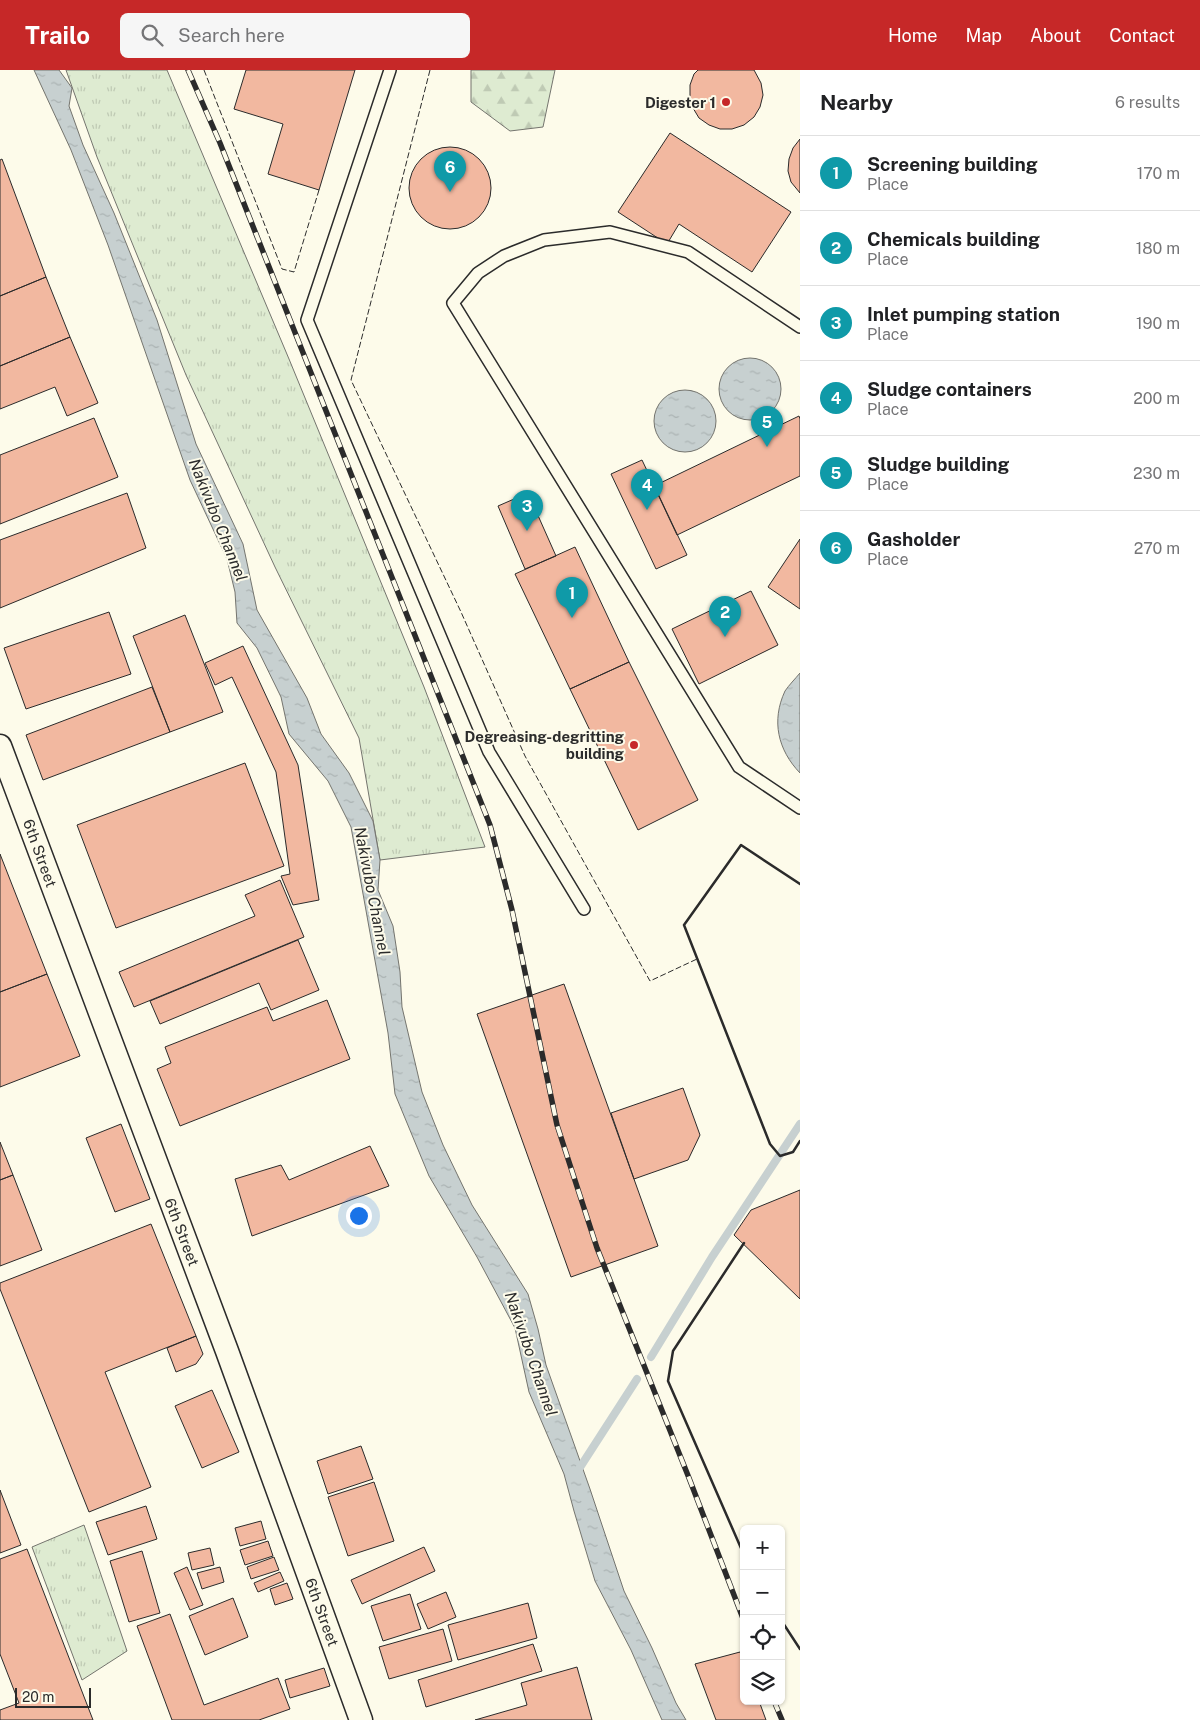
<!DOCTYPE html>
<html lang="en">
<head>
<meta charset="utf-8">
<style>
	body { margin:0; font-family:"Public Sans",sans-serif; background:#f6f6f6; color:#202124 }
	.controls { position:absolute; right:15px; bottom:15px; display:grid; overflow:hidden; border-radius:8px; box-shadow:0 1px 4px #0004 }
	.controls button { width:45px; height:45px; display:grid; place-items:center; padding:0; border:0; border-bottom:1px solid #e0e0e0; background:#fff; color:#202124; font:25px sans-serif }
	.scale { position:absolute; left:15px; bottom:12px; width:76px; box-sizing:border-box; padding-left:5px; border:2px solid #2b2b2b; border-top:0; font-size:14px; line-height:18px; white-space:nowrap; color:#2b2b2b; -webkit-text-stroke:4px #fdfbea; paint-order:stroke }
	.you { position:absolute; left:358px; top:1145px; width:18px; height:18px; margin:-12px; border:4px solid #fff; border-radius:50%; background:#1a73e8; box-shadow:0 0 0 8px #1a73e833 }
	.badge { display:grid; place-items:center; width:32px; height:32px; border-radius:50%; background:#c62828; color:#fff; font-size:16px; font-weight:700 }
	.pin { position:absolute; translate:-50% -41px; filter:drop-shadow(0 1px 2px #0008) }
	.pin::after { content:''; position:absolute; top:26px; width:18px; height:15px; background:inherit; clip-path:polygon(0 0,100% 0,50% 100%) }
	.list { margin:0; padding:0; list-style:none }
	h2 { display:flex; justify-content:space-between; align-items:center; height:65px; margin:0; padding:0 20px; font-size:21px }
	h2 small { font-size:16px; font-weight:400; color:#757577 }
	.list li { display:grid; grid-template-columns:32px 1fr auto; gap:15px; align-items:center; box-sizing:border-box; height:75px; padding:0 20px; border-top:1px solid #e0e0e0 }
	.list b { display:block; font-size:19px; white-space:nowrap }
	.list p { margin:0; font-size:16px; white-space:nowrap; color:#757577 }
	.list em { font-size:16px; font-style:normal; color:#757577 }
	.icon { flex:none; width:28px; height:28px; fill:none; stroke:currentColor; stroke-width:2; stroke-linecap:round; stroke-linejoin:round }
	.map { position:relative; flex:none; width:800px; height:1650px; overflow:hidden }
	header { display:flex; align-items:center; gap:30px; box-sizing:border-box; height:70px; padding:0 25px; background:#c62828; color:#fff }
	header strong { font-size:24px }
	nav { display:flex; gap:28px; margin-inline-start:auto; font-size:18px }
	.search { width:350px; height:45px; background:#f6f6f6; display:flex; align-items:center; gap:12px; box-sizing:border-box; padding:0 18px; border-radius:8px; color:#757577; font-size:19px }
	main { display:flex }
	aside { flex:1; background:#fff }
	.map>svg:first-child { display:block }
	.grass { fill:url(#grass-tufts); stroke:#74746e }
	.forest { fill:url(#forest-firs); stroke:#74746e }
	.water { fill:url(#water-ripples); stroke:#74746e }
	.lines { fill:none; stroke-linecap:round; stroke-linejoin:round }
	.stream { stroke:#c7d0d0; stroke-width:8 }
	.building { fill:#f2b8a0; stroke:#2b2b2b }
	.lane-casing { stroke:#2b2b2b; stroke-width:14 }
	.street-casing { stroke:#2b2b2b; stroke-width:25 }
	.lane { stroke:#fdfbea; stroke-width:11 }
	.street { stroke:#fdfbea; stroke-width:22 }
	.rail-casing { stroke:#2b2b2b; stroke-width:5.5 }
	.rail { stroke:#fdfbea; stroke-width:4; stroke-dasharray:11; stroke-linecap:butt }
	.fence { stroke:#2b2b2b; stroke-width:1; stroke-dasharray:6 2.5; stroke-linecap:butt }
	.wall { stroke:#2b2b2b; stroke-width:2.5 }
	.poi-dot { fill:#c62828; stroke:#fdfbea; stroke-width:2 }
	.labels { text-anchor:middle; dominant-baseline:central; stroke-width:4; stroke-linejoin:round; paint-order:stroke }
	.poi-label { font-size:15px; font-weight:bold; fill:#2b2b2b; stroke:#fdfbea; text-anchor:end }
	.street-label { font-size:15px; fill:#2b2b2b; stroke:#fdfbea }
	.water-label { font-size:16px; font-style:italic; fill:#2b2b2b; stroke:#fdfbea }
</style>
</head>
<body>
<header>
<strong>Trailo</strong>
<div class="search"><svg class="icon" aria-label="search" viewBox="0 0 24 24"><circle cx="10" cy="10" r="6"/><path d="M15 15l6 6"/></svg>Search here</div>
<nav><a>Home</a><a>Map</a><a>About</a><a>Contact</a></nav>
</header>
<main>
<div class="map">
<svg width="800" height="1650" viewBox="0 0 800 1650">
	<defs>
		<pattern id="grass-tufts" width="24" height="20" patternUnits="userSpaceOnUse" patternTransform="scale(1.25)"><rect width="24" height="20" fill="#deebd1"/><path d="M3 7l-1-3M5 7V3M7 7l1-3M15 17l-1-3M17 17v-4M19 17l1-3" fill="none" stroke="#bfcab4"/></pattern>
		<pattern id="forest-firs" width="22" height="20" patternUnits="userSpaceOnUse" patternTransform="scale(1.25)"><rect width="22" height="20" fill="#deebd1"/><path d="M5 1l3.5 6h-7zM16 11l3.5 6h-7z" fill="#bfcab4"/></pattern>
		<pattern id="water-ripples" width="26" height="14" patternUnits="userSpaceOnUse" patternTransform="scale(1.25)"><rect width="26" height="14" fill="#c7d0d0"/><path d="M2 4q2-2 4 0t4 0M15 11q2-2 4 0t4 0" fill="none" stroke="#abb3b3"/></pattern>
	</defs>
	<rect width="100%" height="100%" fill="#fdfbea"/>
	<path class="grass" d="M66,0H167L289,289L424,617L485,777L380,790L359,668L275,497L186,305L97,87Z
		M84,1455L127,1581L82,1610L32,1477Z"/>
	<path class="forest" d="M471,0H555L543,57L510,61L471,32Z"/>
	<path class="water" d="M34,0H59L72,18L69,36L83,75L114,143L157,250L196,374L243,474L257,540L307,628L321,664L349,703L373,751L380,790L378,820L393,856L400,902L402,937L422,1022L443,1075L472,1135L528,1224L538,1259L546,1295L590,1419L624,1521L652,1578L676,1633L686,1650H662L631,1580L595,1511L574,1441L564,1404L529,1322L515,1258L477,1187L429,1106L395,1024L388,963L351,757L328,711L289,664L281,627L257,578L237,553L235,522L227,489L190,410L108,175L71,80Z
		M719 319a31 31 0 1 1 62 0a31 31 0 1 1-62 0Z
		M654 351a31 31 0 1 1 62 0a31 31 0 1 1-62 0Z
		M800,603V703C778,680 771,651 785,621C789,615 795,609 800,603Z"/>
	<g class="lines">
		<path class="stream" d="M651,1287L712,1187L800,1054
			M577,1402L637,1309"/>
	</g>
	<path class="building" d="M246,0H355L319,120L268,104L283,54L234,39Z
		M698,0H754L761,13L763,25L760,37L754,47L744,55L732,59H720L709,55L699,48L693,38L690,27V15L694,4Z
		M670,63L791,142L752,202L679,154L667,174L618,142Z
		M800,69V123L791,112L788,101L789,89L793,78Z
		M409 118a41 41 0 1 1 82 0a41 41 0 1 1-82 0Z
		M2,89L46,207L0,226V90Z
		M46,207L70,267L0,296V226Z
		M70,267L98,333L67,346L55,317L0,339V296Z
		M799,346L800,349V406L677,465L654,416Z
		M94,348L118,407L0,454V385Z
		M642,390L687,485L656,499L611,404Z
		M127,423L146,478L0,538V470Z
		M528,423L556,486L525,499L498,436Z
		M800,469V539L768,517Z
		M575,477L629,592L570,619L515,504Z
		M751,521L778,575L699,614L672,559Z
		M109,542L131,604L26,639L4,578Z
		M185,545L223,642L170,662L133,566Z
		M243,576L298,695L319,830L293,835L281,806L290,804L276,702L232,607L215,615L205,593Z
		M629,592L698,730L638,760L570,619Z
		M152,617L170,662L43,710L26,665Z
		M245,693L284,796L116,858L77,755Z
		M0,784L47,904L0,922Z
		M280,810L304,867L134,937L119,902L255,846L245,825Z
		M298,870L319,920L271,940L259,913L160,954L150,931Z
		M47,904L80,986L0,1017V922Z
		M564,914L658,1176L571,1207L477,944Z
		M327,930L350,989L180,1056L157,999L171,993L165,977L267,937L273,951Z
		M683,1018L700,1065L688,1090L634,1109L611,1043Z
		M121,1054L150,1129L115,1142L86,1068Z
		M0,1072L13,1105L0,1110Z
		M370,1076L389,1116L252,1166L235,1109L281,1095L289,1110Z
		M13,1105L42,1180L0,1196V1110Z
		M800,1120V1229L734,1165L751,1140Z
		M151,1154L196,1266L105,1302L151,1417L89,1442L0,1219V1213Z
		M196,1266L203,1284L196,1294L176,1302L167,1278Z
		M212,1320L239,1382L202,1398L175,1336Z
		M361,1376L373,1409L328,1424L317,1391Z
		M374,1412L394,1471L348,1486L328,1427Z
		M0,1420L21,1475L0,1483Z
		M146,1436L157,1469L108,1485L96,1452Z
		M261,1451L266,1469L240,1476L235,1458Z
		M268,1471L273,1486L245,1495L240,1480Z
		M424,1477L435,1501L362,1534L351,1510Z
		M210,1478L214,1495L192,1500L188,1483Z
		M27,1479L93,1650H0V1640L19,1633L0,1584V1489Z
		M142,1481L160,1543L129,1552L110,1491Z
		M274,1487L279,1500L251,1509L247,1497Z
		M187,1497L203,1535L190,1540L174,1503Z
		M220,1497L224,1512L202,1519L197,1503Z
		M280,1502L284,1511L258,1522L254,1513Z
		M287,1513L293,1529L275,1535L270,1519Z
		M446,1522L456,1547L428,1559L417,1534Z
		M410,1524L421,1559L383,1571L371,1536Z
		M233,1528L248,1567L205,1585L189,1546Z
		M528,1533L537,1568L458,1590L448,1555Z
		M170,1544L204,1635L278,1608L290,1639L259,1650H172L137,1556Z
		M443,1559L452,1591L389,1609L379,1577Z
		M533,1574L542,1601L426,1637L418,1610Z
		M740,1582L744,1592V1631H759L766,1650H716L695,1594Z
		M577,1597L592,1650H475L527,1635L521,1613Z
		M324,1598L330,1616L290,1628L285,1610Z"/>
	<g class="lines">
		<defs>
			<path id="lane" d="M390,0L307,250L489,682L584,839
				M800,257L688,182L610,162L544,170L504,186L478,203L453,233L739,697L800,738"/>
			<path id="street" d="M0,676L227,1281L361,1650"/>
		</defs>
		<use href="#lane" class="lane-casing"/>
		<use href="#street" class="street-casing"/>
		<use href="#lane" class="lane"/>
		<use href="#street" class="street"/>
		<defs>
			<path id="rail" d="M188,0L220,73L490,755L512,840L557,1055L597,1178L689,1408L744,1551
				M774,1631L782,1650"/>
		</defs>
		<use href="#rail" class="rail-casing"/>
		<use href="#rail" class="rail"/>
		<path class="fence" d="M204,0L282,199L294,202L319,120
			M430,0L351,310L461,542L525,686L650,911L697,889"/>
		<path class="wall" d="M800,814L741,775L684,855L770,1074L780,1086L793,1082L800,1071
			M744,1485L668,1311L673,1281L744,1173
			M781,1550L800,1579"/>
	</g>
	<g class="poi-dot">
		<circle cx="726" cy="32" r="5"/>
		<circle cx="634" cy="675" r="5"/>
	</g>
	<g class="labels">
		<g class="poi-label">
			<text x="716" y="32">Digester 1</text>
			<text x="624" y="666">Degreasing-degritting<tspan x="624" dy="17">building</tspan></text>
		</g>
		<g class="street-label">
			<text transform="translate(40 783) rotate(70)">6th Street</text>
			<text transform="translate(182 1162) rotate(69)">6th Street</text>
			<text transform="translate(322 1542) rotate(70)">6th Street</text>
		</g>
		<g class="water-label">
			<text transform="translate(218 450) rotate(68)">Nakivubo Channel</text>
			<text transform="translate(372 821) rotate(79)">Nakivubo Channel</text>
			<text transform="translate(531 1284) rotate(71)">Nakivubo Channel</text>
		</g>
	</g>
</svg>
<div class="controls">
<button>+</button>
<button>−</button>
<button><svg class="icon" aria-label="locate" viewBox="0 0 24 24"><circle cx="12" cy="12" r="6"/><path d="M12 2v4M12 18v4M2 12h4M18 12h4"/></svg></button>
<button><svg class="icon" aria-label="layers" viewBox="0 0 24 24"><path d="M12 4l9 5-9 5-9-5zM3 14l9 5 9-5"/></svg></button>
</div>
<div class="scale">20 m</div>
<div class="you"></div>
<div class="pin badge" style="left:572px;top:548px;background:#0f9aa8">1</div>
<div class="pin badge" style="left:725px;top:567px;background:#0f9aa8">2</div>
<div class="pin badge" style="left:527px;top:461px;background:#0f9aa8">3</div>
<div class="pin badge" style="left:647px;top:440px;background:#0f9aa8">4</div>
<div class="pin badge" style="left:767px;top:377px;background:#0f9aa8">5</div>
<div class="pin badge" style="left:450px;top:122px;background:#0f9aa8">6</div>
</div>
<aside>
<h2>Nearby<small>6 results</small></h2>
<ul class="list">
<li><span class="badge" style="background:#0f9aa8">1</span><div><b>Screening building</b><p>Place</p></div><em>170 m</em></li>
<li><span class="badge" style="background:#0f9aa8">2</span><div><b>Chemicals building</b><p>Place</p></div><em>180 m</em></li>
<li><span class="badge" style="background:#0f9aa8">3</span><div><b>Inlet pumping station</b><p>Place</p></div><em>190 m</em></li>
<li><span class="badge" style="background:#0f9aa8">4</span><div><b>Sludge containers</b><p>Place</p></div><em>200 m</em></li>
<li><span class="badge" style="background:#0f9aa8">5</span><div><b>Sludge building</b><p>Place</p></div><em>230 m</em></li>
<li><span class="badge" style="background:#0f9aa8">6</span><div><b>Gasholder</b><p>Place</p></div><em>270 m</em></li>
</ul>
</aside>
</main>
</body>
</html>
